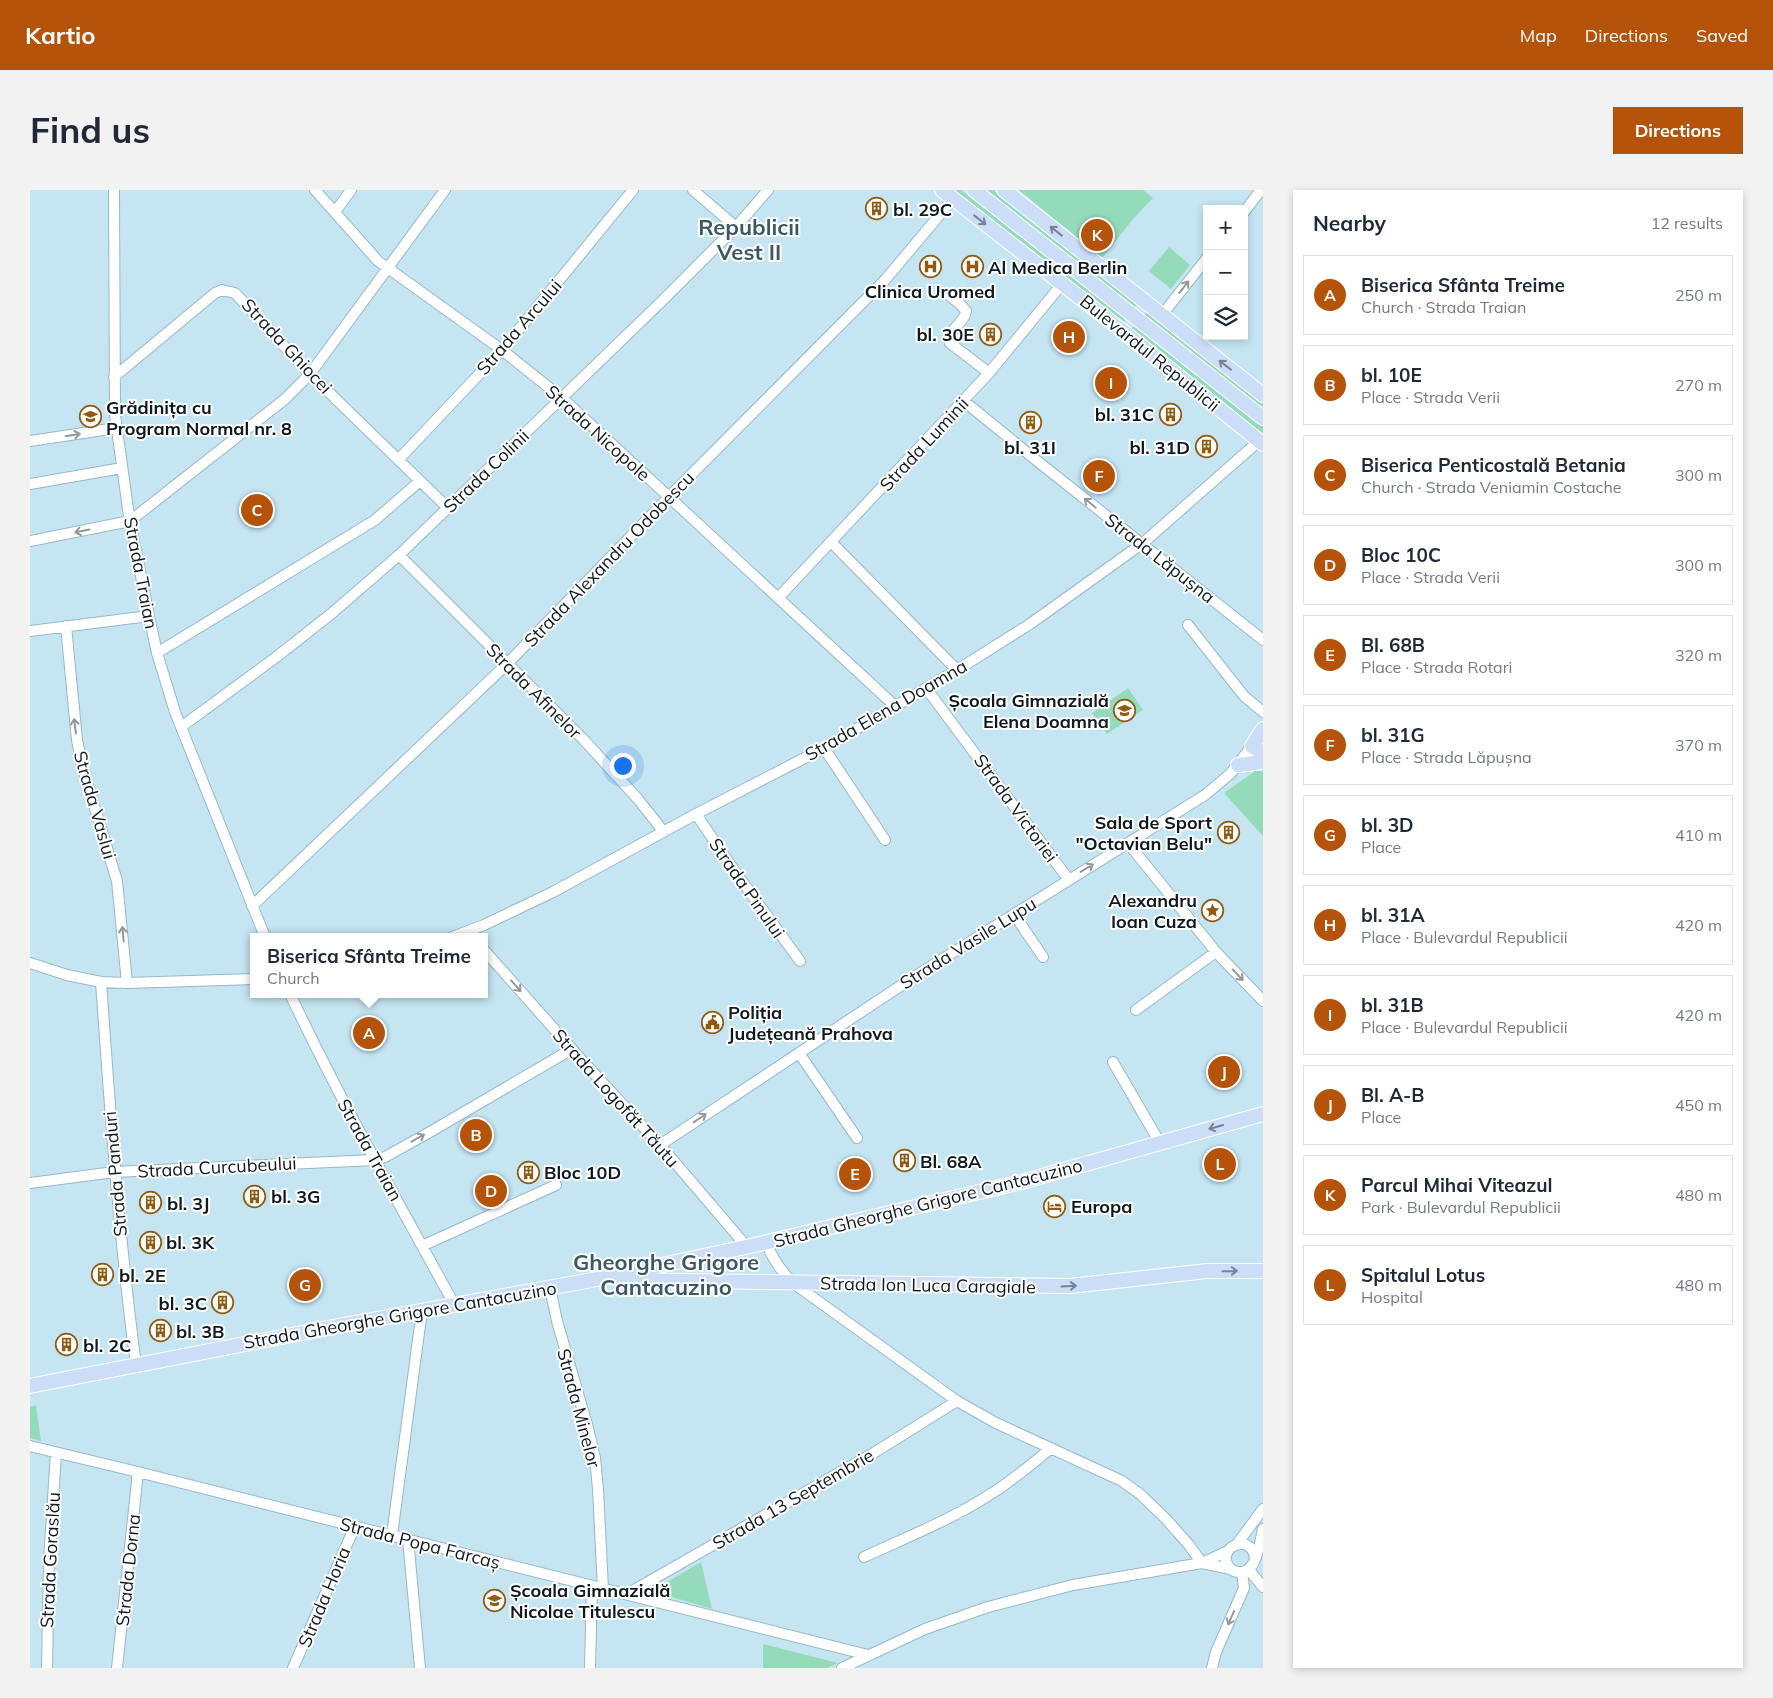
<!DOCTYPE html>
<html lang="en">
<head>
<meta charset="utf-8">
<style>
	body { margin:0; font-family:Mulish,sans-serif; background:#f2f2f3; color:#1f2937 }
	.controls { position:absolute; right:15px; top:15px; display:grid; overflow:hidden; border-radius:0px; box-shadow:0 2px 8px #0003 }
	.controls button { width:45px; height:45px; display:grid; place-items:center; padding:0; border:0; border-bottom:1px solid #e0e1e3; background:#fff; color:#1f2937; font:25px sans-serif }
	.you { position:absolute; left:592px; top:575px; width:18px; height:18px; margin:-12px; border:4px solid #fff; border-radius:50%; background:#1a73e8; box-shadow:0 0 0 8px #1a73e833 }
	.badge { display:grid; place-items:center; width:32px; height:32px; border-radius:50%; background:#b45309; color:#fff; font-size:16px; font-weight:700 }
	.pin { position:absolute; translate:-50% -50%; border:2px solid #fff; box-shadow:0 1px 5px #0006 }
	.popup { position:absolute; left:220px; top:743px; width:238px; height:65px; box-sizing:border-box; display:grid; place-content:center; border-radius:0px; background:#fff; filter:drop-shadow(0 1px 4px #0005); font-size:16px; white-space:nowrap; color:#747a83 }
	.popup b { font-size:19px; color:#1f2937 }
	.popup::after { content:''; position:absolute; left:50%; top:100%; margin-left:-10px; border:10px solid transparent; border-top-color:#fff }
	.list { margin:0; padding:0; list-style:none }
	h2 { display:flex; justify-content:space-between; align-items:center; height:65px; margin:0; padding:0 20px; font-size:21px }
	h2 small { font-size:16px; font-weight:400; color:#747a83 }
	.list li { display:grid; grid-template-columns:32px 1fr auto; gap:15px; align-items:center; box-sizing:border-box; height:80px; margin:0 10px 10px; padding:0 10px; border:1px solid #e0e1e3; border-radius:0px }
	.list b { display:block; font-size:19px; white-space:nowrap }
	.list p { margin:0; font-size:16px; white-space:nowrap; color:#747a83 }
	.list em { font-size:16px; font-style:normal; color:#747a83 }
	.icon { flex:none; width:28px; height:28px; fill:none; stroke:currentColor; stroke-width:2; stroke-linecap:round; stroke-linejoin:round }
	.map { position:relative; flex:none; width:1233px; height:1478px; overflow:hidden; border-radius:0px }
	header { display:flex; align-items:center; gap:30px; box-sizing:border-box; height:70px; padding:0 25px; background:#b45309; color:#fff }
	header strong { font-size:24px }
	nav { display:flex; gap:28px; margin-inline-start:auto; font-size:18px }
	.intro { display:flex; align-items:center; justify-content:space-between; box-sizing:border-box; height:120px; padding:0 30px }
	h1 { margin:0; font-size:35px }
	.button { padding:12px 22px; border-radius:0px; background:#b45309; color:#fff; font-size:18px; font-weight:700 }
	main { display:flex; gap:30px; padding:0 30px }
	aside { flex:1; background:#fff; border-radius:0px; box-shadow:0 2px 8px #0003 }
	.map>svg:first-child { display:block }
	.green { fill:#94dbb9 }
	.lines { fill:none; stroke-linecap:round; stroke-linejoin:round }
	.minor-casing { stroke:#99b8c6; stroke-width:12 }
	.major-casing { stroke:#fff; stroke-width:16 }
	.minor { stroke:#fff; stroke-width:10 }
	.major { stroke:#ccddf8; stroke-width:14 }
	.oneway { stroke:#768596 }
	.oneway2 { stroke:#93989a }
	.labels { text-anchor:middle; dominant-baseline:central; stroke-width:4; stroke-linejoin:round; paint-order:stroke }
	.poi-label { font-size:18px; font-weight:bold; fill:#0e1a1f; stroke:#fff; text-anchor:start }
	.street-label { font-size:18px; fill:#0e1a1f; stroke:#fff }
	.district-label { font-size:22px; font-weight:bold; fill:#3c5864; stroke:#fff }
</style>
</head>
<body>
<header>
<strong>Kartio</strong>
<nav><a>Map</a><a>Directions</a><a>Saved</a></nav>
</header>
<div class="intro"><h1>Find us</h1><a class="button">Directions</a></div>
<main>
<div class="map">
<svg width="1233" height="1478" viewBox="0 0 1233 1478">
	<rect width="100%" height="100%" fill="#c5e5f3"/>
	<path class="green" d="M919,0H931L1096,129L1091,136Z
		M949,0H963L1107,114L1102,120Z
		M989,0H1113L1123,8L1103,29L1072,68Z
		M1139,57L1160,75L1141,99L1119,81Z
		M1118,120L1233,210V223L1112,127Z
		M1106,134L1233,234V246L1100,141Z
		M1098,498L1113,520L1077,544L1062,523Z
		M1225,581H1233V646L1194,603Z
		M6,1215L11,1251L0,1248V1217Z
		M671,1372L682,1419L622,1401Z
		M733,1454L808,1473L797,1478H733Z"/>
	<g class="lines">
		<defs>
			<path id="minor" d="M84,0L85,225L99,326L119,426L127,463L145,522L235,747
				M285,0L348,71L472,160L532,208L865,516
				M663,0L706,37
				M305,22L321,0
				M1214,22L1231,0
				M916,103L930,114L936,121C934,135 919,136 920,153L959,183
				M1132,125L1177,68
				M84,187L185,103L192,100L205,103L280,184L418,318
				M934,211L1006,270L1233,450
				M0,251L86,238
				M369,269L472,160L603,0
				M0,294L92,278
				M0,351L100,331L255,209L280,184L415,0
				M801,352L927,480
				M369,365L553,549L607,608L634,642
				M748,408L959,183L1032,94
				M1158,435L1214,506L1233,522
				M36,436L47,550L52,576L87,691L97,793
				M0,441L119,426
				M127,463L345,330L390,291
				M896,498L1039,690
				M151,537L245,468L301,424L369,365L632,111L706,37L738,0
				M794,558L855,650
				M666,624L706,683L770,771
				M1098,653L1186,762L1233,811
				M222,716L477,474L638,308L855,90L923,9
				M984,724L1013,767
				M422,747L454,735L523,702L666,624L794,558L927,480L1000,434L1113,353L1229,251
				M454,760L549,867L630,955L717,1057
				M0,773L37,785L71,792L97,793L224,789
				M71,792C80,920 89,1048 106,1175
				M260,804C310,910 368,1012 424,1114
				M1106,820L1186,762
				M769,863L827,948
				M1083,872L1130,953
				M630,955L887,785L1175,605L1200,584L1222,556
				M0,993L84,982L344,970L355,967L400,942L542,859
				M736,1053C743,1069 750,1081 763,1093L927,1211L966,1233L1092,1291L1110,1304L1136,1329L1159,1355L1172,1373
				M392,1056L526,995
				M520,1098L527,1131L558,1238L565,1268L568,1299L573,1399
				M0,1256L108,1282L838,1465
				M362,1345L392,1120
				M378,1349L390,1478
				M1207,1354L1233,1319
				M834,1367C875,1348 918,1331 956,1307C979,1293 1000,1276 1021,1258
				M1225,1368C1221,1341 1185,1358 1199,1377C1201,1380 1205,1382 1209,1382C1226,1385 1230,1352 1233,1339
				M1172,1373L1201,1379
				M1219,1380L1233,1397
				M597,1404L842,1264L927,1211
				M17,1478L19,1371L26,1263
				M87,1478L108,1282
				M263,1478L325,1336
				M560,1478L562,1397
				M812,1478L895,1439L958,1417L1043,1395L1172,1373L1198,1361
				M1182,1478L1186,1462L1214,1398L1212,1382"/>
			<path id="major" d="M912,0L1094,142L1233,254
				M944,0L1233,228
				M974,0L1233,205
				M1233,539L1222,556L1233,563
				M1208,575L1233,572
				M590,1090L1040,1096L1177,1081H1233
				M0,1196L308,1136L562,1090L725,1055L995,991L1233,924"/>
		</defs>
		<use href="#minor" class="minor-casing"/>
		<use href="#major" class="major-casing"/>
		<use href="#minor" class="minor"/>
		<use href="#major" class="major"/>
	</g>
	<defs><path id="oneway-shaft" d="M-6 0H5M1.5-3L5.5 0L1.5 3" fill="none" stroke-width="1.6" stroke-linecap="round" stroke-linejoin="round" transform="scale(1.25)"/></defs>
	<g class="oneway">
		<use href="#oneway-shaft" transform="translate(950 30) rotate(38)"/>
		<use href="#oneway-shaft" transform="translate(1026 41) rotate(-142)"/>
		<use href="#oneway-shaft" transform="translate(1195 175) rotate(-142)"/>
		<use href="#oneway-shaft" transform="translate(1186 937) rotate(164)"/>
		<use href="#oneway-shaft" transform="translate(1200 1081) rotate(-1)"/>
		<use href="#oneway-shaft" transform="translate(1039 1096) rotate(-3)"/>
	</g>
	<g class="oneway2">
		<use href="#oneway-shaft" transform="translate(1154 97) rotate(-52)"/>
		<use href="#oneway-shaft" transform="translate(43 245) rotate(-9)"/>
		<use href="#oneway-shaft" transform="translate(1060 313) rotate(-141)"/>
		<use href="#oneway-shaft" transform="translate(52 341) rotate(169)"/>
		<use href="#oneway-shaft" transform="translate(45 536) rotate(-97)"/>
		<use href="#oneway-shaft" transform="translate(1057 678) rotate(-31)"/>
		<use href="#oneway-shaft" transform="translate(93 744) rotate(-95)"/>
		<use href="#oneway-shaft" transform="translate(1208 785) rotate(47)"/>
		<use href="#oneway-shaft" transform="translate(486 796) rotate(49)"/>
		<use href="#oneway-shaft" transform="translate(670 928) rotate(-34)"/>
		<use href="#oneway-shaft" transform="translate(388 948) rotate(-29)"/>
		<use href="#oneway-shaft" transform="translate(1201 1428) rotate(114)"/>
	</g>
	<defs>
		<symbol id="building-ring" viewBox="-11 -11 22 22"><circle r="9.5" fill="#fff" stroke="#915a10" stroke-width="1.5"/><path d="M-4-6H4V6H1V3H-1V6H-4ZM-2.5-4.3h1.7v1.8h-1.7ZM.8-4.3h1.7v1.8H.8ZM-2.5-1h1.7V.8h-1.7ZM.8-1h1.7V.8H.8Z" fill="#915a10"/></symbol>
		<symbol id="hospital-ring" viewBox="-11 -11 22 22"><circle r="9.5" fill="#fff" stroke="#915a10" stroke-width="1.5"/><path d="M-5-5h3v3.5h4V-5h3V5h-3V1.5h-4V5h-3Z" fill="#915a10"/></symbol>
		<symbol id="school-ring" viewBox="-11 -11 22 22"><circle r="9.5" fill="#fff" stroke="#915a10" stroke-width="1.5"/><path d="M0-5L7-2L0 1L-7-2ZM-4 1L0 2.5L4 1V4Q0 6-4 4Z" fill="#915a10"/></symbol>
		<symbol id="sight-ring" viewBox="-11 -11 22 22"><circle r="9.5" fill="#fff" stroke="#915a10" stroke-width="1.5"/><path d="M0-6L1.8-2.2L6-1.7L2.9 1.2L3.7 5.4L0 3.3L-3.7 5.4L-2.9 1.2L-6-1.7L-1.8-2.2Z" fill="#915a10"/></symbol>
		<symbol id="civic-ring" viewBox="-11 -11 22 22"><circle r="9.5" fill="#fff" stroke="#915a10" stroke-width="1.5"/><path d="M-.6-6.5H3V-4.5H.6V-3L4-1V1h2V6H-6V1h2V-1L-.6-3ZM-1.2 2.5V6h2.4V2.5Z" fill="#915a10"/></symbol>
		<symbol id="hotel-ring" viewBox="-11 -11 22 22"><circle r="9.5" fill="#fff" stroke="#915a10" stroke-width="1.5"/><path d="M-6-4.5h1.5V1H6V5H4.5V3h-9V5H-6ZM-4 0a1.8 1.8 0 1 1 3.6 0ZM.5 0V-2.5h3Q6-2.5 6 0Z" fill="#915a10"/></symbol>
	</defs>
	<g fill-rule="evenodd">
		<use href="#building-ring" x="834" y="6" width="25" height="25"/>
		<use href="#hospital-ring" x="888" y="64" width="25" height="25"/>
		<use href="#hospital-ring" x="930" y="64" width="25" height="25"/>
		<use href="#building-ring" x="948" y="132" width="25" height="25"/>
		<use href="#building-ring" x="1128" y="212" width="25" height="25"/>
		<use href="#school-ring" x="48" y="214" width="25" height="25"/>
		<use href="#building-ring" x="988" y="220" width="25" height="25"/>
		<use href="#building-ring" x="1164" y="244" width="25" height="25"/>
		<use href="#school-ring" x="1082" y="508" width="25" height="25"/>
		<use href="#building-ring" x="1186" y="630" width="25" height="25"/>
		<use href="#sight-ring" x="1170" y="708" width="25" height="25"/>
		<use href="#civic-ring" x="670" y="820" width="25" height="25"/>
		<use href="#building-ring" x="862" y="958" width="25" height="25"/>
		<use href="#building-ring" x="486" y="970" width="25" height="25"/>
		<use href="#building-ring" x="212" y="994" width="25" height="25"/>
		<use href="#building-ring" x="108" y="1000" width="25" height="25"/>
		<use href="#hotel-ring" x="1012" y="1004" width="25" height="25"/>
		<use href="#building-ring" x="108" y="1040" width="25" height="25"/>
		<use href="#building-ring" x="60" y="1072" width="25" height="25"/>
		<use href="#building-ring" x="180" y="1100" width="25" height="25"/>
		<use href="#building-ring" x="118" y="1128" width="25" height="25"/>
		<use href="#building-ring" x="24" y="1142" width="25" height="25"/>
		<use href="#school-ring" x="452" y="1398" width="25" height="25"/>
	</g>
	<g class="labels">
		<g class="poi-label">
			<text x="863" y="19">bl. 29C</text>
			<text x="958" y="77">Al Medica Berlin</text>
			<text x="900" y="101" text-anchor="middle">Clinica Uromed</text>
			<text x="944" y="144" text-anchor="end">bl. 30E</text>
			<text x="76" y="217">Grădinița cu<tspan x="76" dy="21">Program Normal nr. 8</tspan></text>
			<text x="1124" y="224" text-anchor="end">bl. 31C</text>
			<text x="1000" y="257" text-anchor="middle">bl. 31I</text>
			<text x="1160" y="257" text-anchor="end">bl. 31D</text>
			<text x="1079" y="510" text-anchor="end">Școala Gimnazială<tspan x="1079" dy="21">Elena Doamna</tspan></text>
			<text x="1182" y="632" text-anchor="end">Sala de Sport<tspan x="1182" dy="21">"Octavian Belu"</tspan></text>
			<text x="1167" y="710" text-anchor="end">Alexandru<tspan x="1167" dy="21">Ioan Cuza</tspan></text>
			<text x="698" y="822">Poliția<tspan x="698" dy="21">Județeană Prahova</tspan></text>
			<text x="890" y="971">Bl. 68A</text>
			<text x="514" y="982">Bloc 10D</text>
			<text x="241" y="1006">bl. 3G</text>
			<text x="137" y="1013">bl. 3J</text>
			<text x="1041" y="1016">Europa</text>
			<text x="136" y="1052">bl. 3K</text>
			<text x="89" y="1085">bl. 2E</text>
			<text x="177" y="1113" text-anchor="end">bl. 3C</text>
			<text x="146" y="1141">bl. 3B</text>
			<text x="53" y="1155">bl. 2C</text>
			<text x="480" y="1400">Școala Gimnazială<tspan x="480" dy="21">Nicolae Titulescu</tspan></text>
		</g>
		<g class="street-label">
			<text transform="translate(489 137) rotate(-49)">Strada Arcului</text>
			<text transform="translate(257 156) rotate(47)">Strada Ghiocei</text>
			<text transform="translate(1120 163) rotate(39)">Bulevardul Republicii</text>
			<text transform="translate(568 243) rotate(42)">Strada Nicopole</text>
			<text transform="translate(894 254) rotate(-47)">Strada Luminii</text>
			<text transform="translate(456 281) rotate(-44)">Strada Colinii</text>
			<text transform="translate(1130 368) rotate(38)">Strada Lăpușna</text>
			<text transform="translate(579 369) rotate(-46)">Strada Alexandru Odobescu</text>
			<text transform="translate(111 383) rotate(79)">Strada Traian</text>
			<text transform="translate(504 501) rotate(45)">Strada Afinelor</text>
			<text transform="translate(856 520) rotate(-30)">Strada Elena Doamna</text>
			<text transform="translate(65 615) rotate(74)">Strada Vaslui</text>
			<text transform="translate(986 618) rotate(54)">Strada Victoriei</text>
			<text transform="translate(717 698) rotate(55)">Strada Pinului</text>
			<text transform="translate(938 753) rotate(-32)">Strada Vasile Lupu</text>
			<text transform="translate(586 908) rotate(48)">Strada Logofăt Tăutu</text>
			<text transform="translate(340 960) rotate(61)">Strada Traian</text>
			<text transform="translate(187 977) rotate(-3)">Strada Curcubeului</text>
			<text transform="translate(85 984) rotate(-95)">Strada Panduri</text>
			<text transform="translate(898 1013) rotate(-14)">Strada Gheorghe Grigore Cantacuzino</text>
			<text transform="translate(898 1095) rotate(1)">Strada Ion Luca Caragiale</text>
			<text transform="translate(370 1125) rotate(-10)">Strada Gheorghe Grigore Cantacuzino</text>
			<text transform="translate(549 1218) rotate(75)">Strada Minelor</text>
			<text transform="translate(763 1309) rotate(-30)">Strada 13 Septembrie</text>
			<text transform="translate(390 1353) rotate(14)">Strada Popa Farcaș</text>
			<text transform="translate(20 1370) rotate(-87)">Strada Goraslău</text>
			<text transform="translate(98 1380) rotate(-84)">Strada Dorna</text>
			<text transform="translate(294 1407) rotate(-67)">Strada Horia</text>
		</g>
		<g class="district-label">
			<text x="719" y="37">Republicii<tspan x="719" dy="25">Vest II</tspan></text>
			<text x="636" y="1072">Gheorghe Grigore<tspan x="636" dy="25">Cantacuzino</tspan></text>
		</g>
	</g>
</svg>
<div class="controls">
<button>+</button>
<button>−</button>
<button><svg class="icon" aria-label="layers" viewBox="0 0 24 24"><path d="M12 4l9 5-9 5-9-5zM3 14l9 5 9-5"/></svg></button>
</div>
<div class="you"></div>
<div class="pin badge" style="left:339px;top:843px">A</div>
<div class="popup"><b>Biserica Sfânta Treime</b>Church</div>
<div class="pin badge" style="left:446px;top:945px">B</div>
<div class="pin badge" style="left:227px;top:320px">C</div>
<div class="pin badge" style="left:461px;top:1001px">D</div>
<div class="pin badge" style="left:825px;top:984px">E</div>
<div class="pin badge" style="left:1069px;top:286px">F</div>
<div class="pin badge" style="left:275px;top:1095px">G</div>
<div class="pin badge" style="left:1039px;top:147px">H</div>
<div class="pin badge" style="left:1081px;top:193px">I</div>
<div class="pin badge" style="left:1194px;top:882px">J</div>
<div class="pin badge" style="left:1067px;top:45px">K</div>
<div class="pin badge" style="left:1190px;top:974px">L</div>
</div>
<aside>
<h2>Nearby<small>12 results</small></h2>
<ul class="list">
<li><span class="badge">A</span><div><b>Biserica Sfânta Treime</b><p>Church · Strada Traian</p></div><em>250 m</em></li>
<li><span class="badge">B</span><div><b>bl. 10E</b><p>Place · Strada Verii</p></div><em>270 m</em></li>
<li><span class="badge">C</span><div><b>Biserica Penticostală Betania</b><p>Church · Strada Veniamin Costache</p></div><em>300 m</em></li>
<li><span class="badge">D</span><div><b>Bloc 10C</b><p>Place · Strada Verii</p></div><em>300 m</em></li>
<li><span class="badge">E</span><div><b>Bl. 68B</b><p>Place · Strada Rotari</p></div><em>320 m</em></li>
<li><span class="badge">F</span><div><b>bl. 31G</b><p>Place · Strada Lăpușna</p></div><em>370 m</em></li>
<li><span class="badge">G</span><div><b>bl. 3D</b><p>Place</p></div><em>410 m</em></li>
<li><span class="badge">H</span><div><b>bl. 31A</b><p>Place · Bulevardul Republicii</p></div><em>420 m</em></li>
<li><span class="badge">I</span><div><b>bl. 31B</b><p>Place · Bulevardul Republicii</p></div><em>420 m</em></li>
<li><span class="badge">J</span><div><b>Bl. A-B</b><p>Place</p></div><em>450 m</em></li>
<li><span class="badge">K</span><div><b>Parcul Mihai Viteazul</b><p>Park · Bulevardul Republicii</p></div><em>480 m</em></li>
<li><span class="badge">L</span><div><b>Spitalul Lotus</b><p>Hospital</p></div><em>480 m</em></li>
</ul>
</aside>
</main>
</body>
</html>
